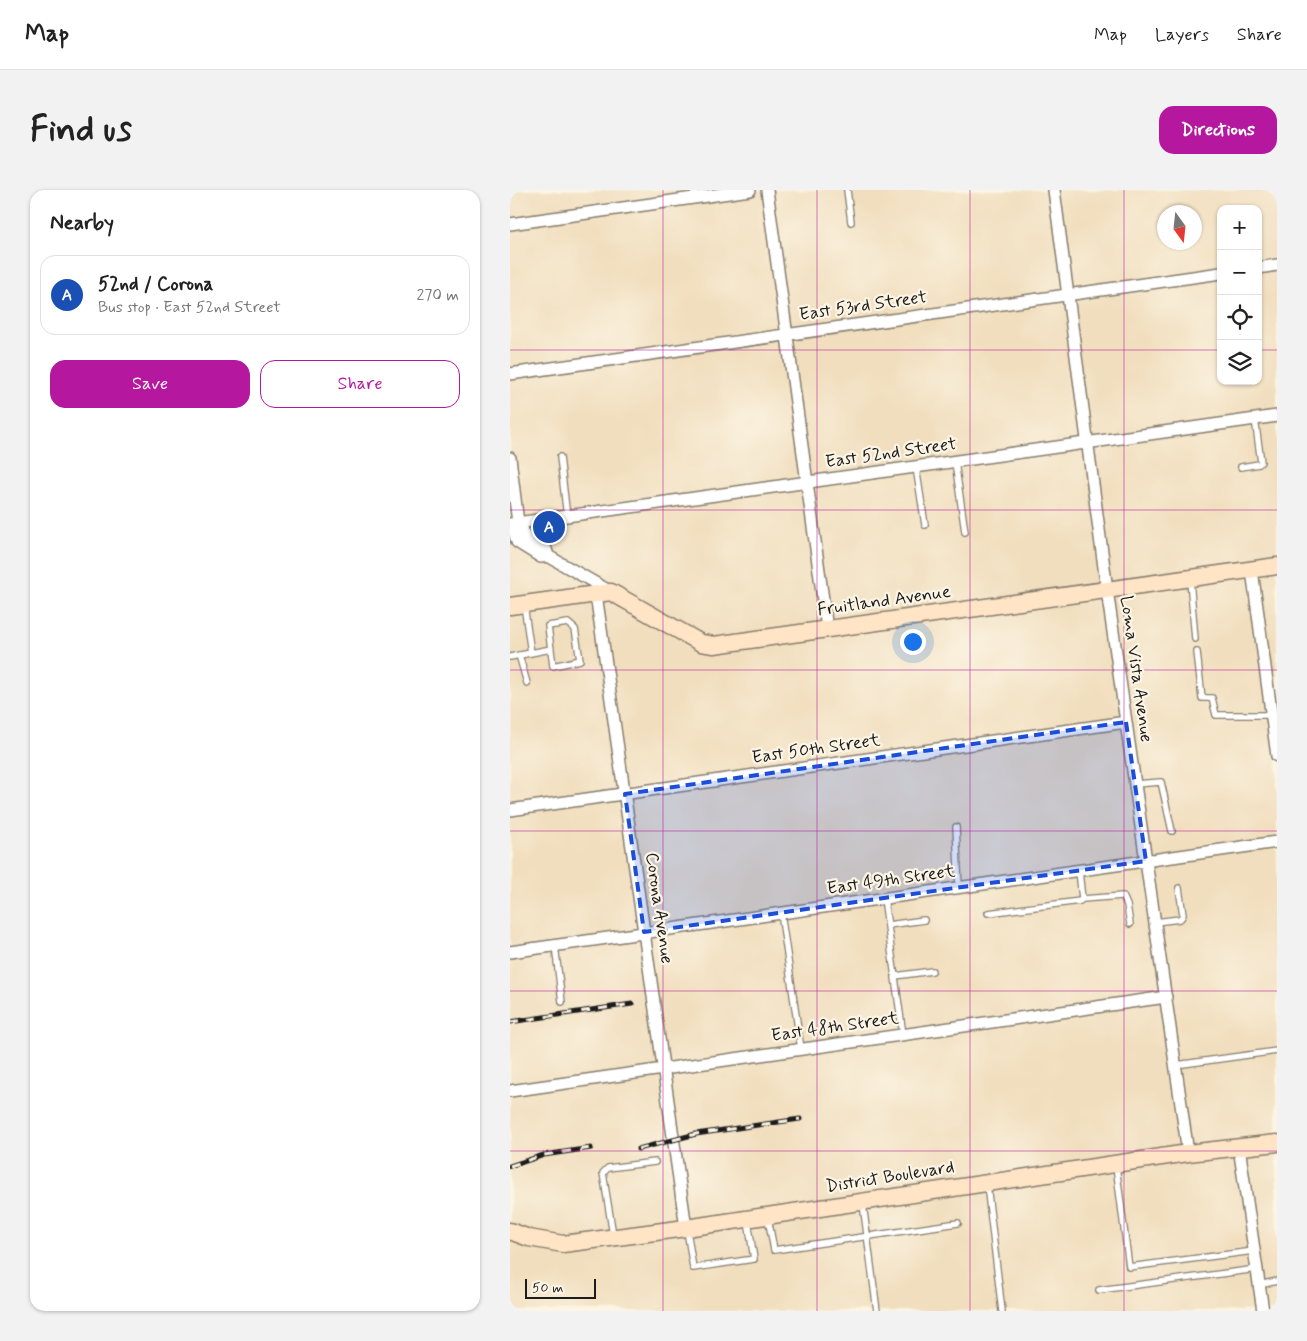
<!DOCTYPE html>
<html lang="en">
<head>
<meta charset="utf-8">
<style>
	body { margin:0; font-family:Mynerve,sans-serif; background:#f2f2f2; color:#222 }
	.controls { position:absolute; right:15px; top:15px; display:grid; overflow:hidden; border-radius:10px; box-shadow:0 1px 4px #0004 }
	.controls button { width:45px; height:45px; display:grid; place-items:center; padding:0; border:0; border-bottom:1px solid #e0e0e0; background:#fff; color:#222; font:25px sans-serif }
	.compass { position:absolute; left:647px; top:15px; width:45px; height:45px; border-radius:50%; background:#fff; box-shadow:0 1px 4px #0004; rotate:165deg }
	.scale { position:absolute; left:15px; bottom:12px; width:71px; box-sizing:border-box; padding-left:5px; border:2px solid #1c1c1c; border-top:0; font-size:14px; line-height:18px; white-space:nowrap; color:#1c1c1c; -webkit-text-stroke:4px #fcf5e5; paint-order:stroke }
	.you { position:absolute; left:402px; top:451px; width:18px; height:18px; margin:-12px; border:4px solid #fff; border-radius:50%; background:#1a73e8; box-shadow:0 0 0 8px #1a73e833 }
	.badge { display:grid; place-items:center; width:32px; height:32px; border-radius:50%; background:#b5179e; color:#fff; font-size:16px; font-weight:700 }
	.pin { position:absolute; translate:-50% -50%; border:2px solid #fff; box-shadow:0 1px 5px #0006 }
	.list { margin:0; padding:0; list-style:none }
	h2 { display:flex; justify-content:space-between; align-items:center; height:65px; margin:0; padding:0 20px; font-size:21px }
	h2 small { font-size:16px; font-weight:400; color:#767676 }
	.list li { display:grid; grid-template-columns:32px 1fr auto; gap:15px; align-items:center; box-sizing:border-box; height:80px; margin:0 10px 10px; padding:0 10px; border:1px solid #e0e0e0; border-radius:15px }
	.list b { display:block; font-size:19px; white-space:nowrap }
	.list p { margin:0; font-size:16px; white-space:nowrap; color:#767676 }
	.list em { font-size:16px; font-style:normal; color:#767676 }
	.actions { display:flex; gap:10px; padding:15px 20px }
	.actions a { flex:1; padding:11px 0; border:1px solid #b5179e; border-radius:15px; text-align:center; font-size:18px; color:#b5179e }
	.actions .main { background:#b5179e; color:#fff }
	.icon { flex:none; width:28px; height:28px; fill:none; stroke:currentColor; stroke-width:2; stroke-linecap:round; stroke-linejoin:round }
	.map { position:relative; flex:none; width:767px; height:1121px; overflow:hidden; border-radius:15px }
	header { display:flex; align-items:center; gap:30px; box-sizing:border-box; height:70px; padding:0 25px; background:#fff; border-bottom:1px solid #e0e0e0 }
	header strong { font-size:24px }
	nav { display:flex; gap:28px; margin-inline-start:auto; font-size:18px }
	.intro { display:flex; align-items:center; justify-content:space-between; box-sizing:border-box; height:120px; padding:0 30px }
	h1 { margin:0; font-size:35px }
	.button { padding:12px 22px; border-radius:15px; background:#b5179e; color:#fff; font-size:18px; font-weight:700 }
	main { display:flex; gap:30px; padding:0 30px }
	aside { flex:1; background:#fff; border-radius:15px; box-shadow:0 1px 4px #0004 }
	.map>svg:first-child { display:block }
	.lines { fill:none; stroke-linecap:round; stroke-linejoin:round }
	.lane-casing { stroke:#867d6d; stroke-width:8 }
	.street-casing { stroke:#867d6d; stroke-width:14 }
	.secondary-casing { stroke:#867d6d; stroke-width:19 }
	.lane { stroke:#fff; stroke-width:5.5 }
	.street { stroke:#fff; stroke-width:11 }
	.secondary { stroke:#ffe4c6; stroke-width:16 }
	.rail-casing { stroke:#1c1c1c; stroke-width:5 }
	.rail { stroke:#fcf5e5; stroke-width:3; stroke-dasharray:9; stroke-linecap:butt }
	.marked { fill:#1d4ed8; fill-opacity:0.2; stroke:#1d4ed8; stroke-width:4; stroke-dasharray:10 6; stroke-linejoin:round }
	.grid { fill:none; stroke:#b5179e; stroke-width:1; stroke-opacity:0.55 }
	.labels { text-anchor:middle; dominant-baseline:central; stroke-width:4.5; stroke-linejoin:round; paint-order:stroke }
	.street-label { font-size:18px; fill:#1c1c1c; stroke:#fcf5e5 }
</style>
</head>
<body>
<header>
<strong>Map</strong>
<nav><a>Map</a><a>Layers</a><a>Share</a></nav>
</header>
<div class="intro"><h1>Find us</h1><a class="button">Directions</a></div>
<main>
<aside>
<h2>Nearby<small></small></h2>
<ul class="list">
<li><span class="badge" style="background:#1a4fb4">A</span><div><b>52nd / Corona</b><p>Bus stop · East 52nd Street</p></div><em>270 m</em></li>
</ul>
<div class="actions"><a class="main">Save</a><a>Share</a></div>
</aside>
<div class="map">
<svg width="767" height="1121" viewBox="0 0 767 1121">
	<rect width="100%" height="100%" fill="#fcf5e5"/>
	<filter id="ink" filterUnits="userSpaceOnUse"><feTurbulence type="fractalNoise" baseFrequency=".02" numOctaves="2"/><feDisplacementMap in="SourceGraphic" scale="10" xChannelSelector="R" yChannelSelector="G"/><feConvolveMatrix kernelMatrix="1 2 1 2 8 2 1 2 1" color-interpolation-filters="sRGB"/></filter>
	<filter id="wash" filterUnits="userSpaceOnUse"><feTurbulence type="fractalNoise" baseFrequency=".0096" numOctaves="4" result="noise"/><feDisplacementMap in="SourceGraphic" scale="20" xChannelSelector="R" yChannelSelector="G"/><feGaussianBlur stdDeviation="1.12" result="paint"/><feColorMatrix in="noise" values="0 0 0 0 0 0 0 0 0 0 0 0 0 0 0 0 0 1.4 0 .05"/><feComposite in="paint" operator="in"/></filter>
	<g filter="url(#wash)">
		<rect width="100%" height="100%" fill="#f1debe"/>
	</g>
	<g filter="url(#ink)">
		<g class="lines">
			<defs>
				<path id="lane" d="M337,0L341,32
					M50,267L57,327
					M445,272L455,342
					M406,277L415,335
					M731,277L749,274L751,272L745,229
					M680,390L685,449
					M14,415L21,463
					M58,433L65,439L70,470L43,476L38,436Z
					M687,462L692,508H702L706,525H762
					M9,465L17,493
					M0,467L41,459
					M625,594L651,592L662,641
					M446,637L449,698
					M374,708L393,845
					M572,709L613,706L617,715L620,734
					M271,723L291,859
					M478,723L570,711L572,709L569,681
					M645,732L670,729L673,725L669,698
					M378,735L414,730
					M45,755L52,812
					M385,786L422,781
					M666,875L767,861
					M606,976L619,1077L744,1061
					M477,995L492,1121
					M353,1014L367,1121
					M258,1028L264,1060L448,1033
					M177,1040L183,1078L244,1069L238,1031
					M103,1045L93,983L98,978L145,972
					M749,1095L767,1091
					M589,1100L747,1079"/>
				<path id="street" d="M257,0L317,439
					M544,0L597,400L678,963
					M0,34L240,0
					M748,78L767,75
					M0,184L711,83
					M0,268L8,333
					M11,332L14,346L36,359L38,366
					M0,334L767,226
					M2,334L7,352L31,367L38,366L101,402
					M742,380L767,566
					M86,404L176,1038
					M0,620L616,532
					M0,762L767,652
					M0,901L656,807
					M729,957L753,1121"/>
				<path id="secondary" d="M0,416L101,402L191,453L204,455L767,376
					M0,1041L19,1048L53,1054L176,1038L678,963L767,953"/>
			</defs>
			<use href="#lane" class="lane-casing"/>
			<use href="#street" class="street-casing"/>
			<use href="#secondary" class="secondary-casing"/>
			<use href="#lane" class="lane"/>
			<use href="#street" class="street"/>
			<use href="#secondary" class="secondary"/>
			<defs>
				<path id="rail" d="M0,832L122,814
					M128,959L186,944L290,929
					M0,976L34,965L81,958"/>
			</defs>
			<use href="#rail" class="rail-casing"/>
			<use href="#rail" class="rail"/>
		</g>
	</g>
	<path class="marked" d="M616,532L636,671L134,742L115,604Z"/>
	<path class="grid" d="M153,0V1121M307,0V1121M460,0V1121M614,0V1121M0,160H711M748,160H767M0,320H767M0,480H767M0,641H767M0,801H767M0,961H767"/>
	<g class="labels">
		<g class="street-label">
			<text transform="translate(353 116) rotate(-8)">East 53rd Street</text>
			<text transform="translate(381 263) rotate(-8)">East 52nd Street</text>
			<text transform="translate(374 411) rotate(-8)">Fruitland Avenue</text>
			<text transform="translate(626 479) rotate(82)">Loma Vista Avenue</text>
			<text transform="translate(306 559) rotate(-8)">East 50th Street</text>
			<text transform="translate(381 690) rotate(-8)">East 49th Street</text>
			<text transform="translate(149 718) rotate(82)">Corona Avenue</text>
			<text transform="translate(325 837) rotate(-8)">East 48th Street</text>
			<text transform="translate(380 987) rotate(-9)">District Boulevard</text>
		</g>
	</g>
</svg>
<div class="controls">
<button>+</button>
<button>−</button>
<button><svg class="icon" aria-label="locate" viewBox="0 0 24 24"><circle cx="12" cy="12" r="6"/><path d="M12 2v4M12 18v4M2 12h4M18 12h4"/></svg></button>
<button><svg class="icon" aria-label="layers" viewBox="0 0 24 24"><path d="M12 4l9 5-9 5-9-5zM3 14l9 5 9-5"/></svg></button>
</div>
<svg class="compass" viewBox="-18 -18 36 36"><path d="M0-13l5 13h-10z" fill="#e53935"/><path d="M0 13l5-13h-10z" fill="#767676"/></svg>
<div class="scale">50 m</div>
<div class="you"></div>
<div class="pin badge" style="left:39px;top:337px;background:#1a4fb4">A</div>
</div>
</main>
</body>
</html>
